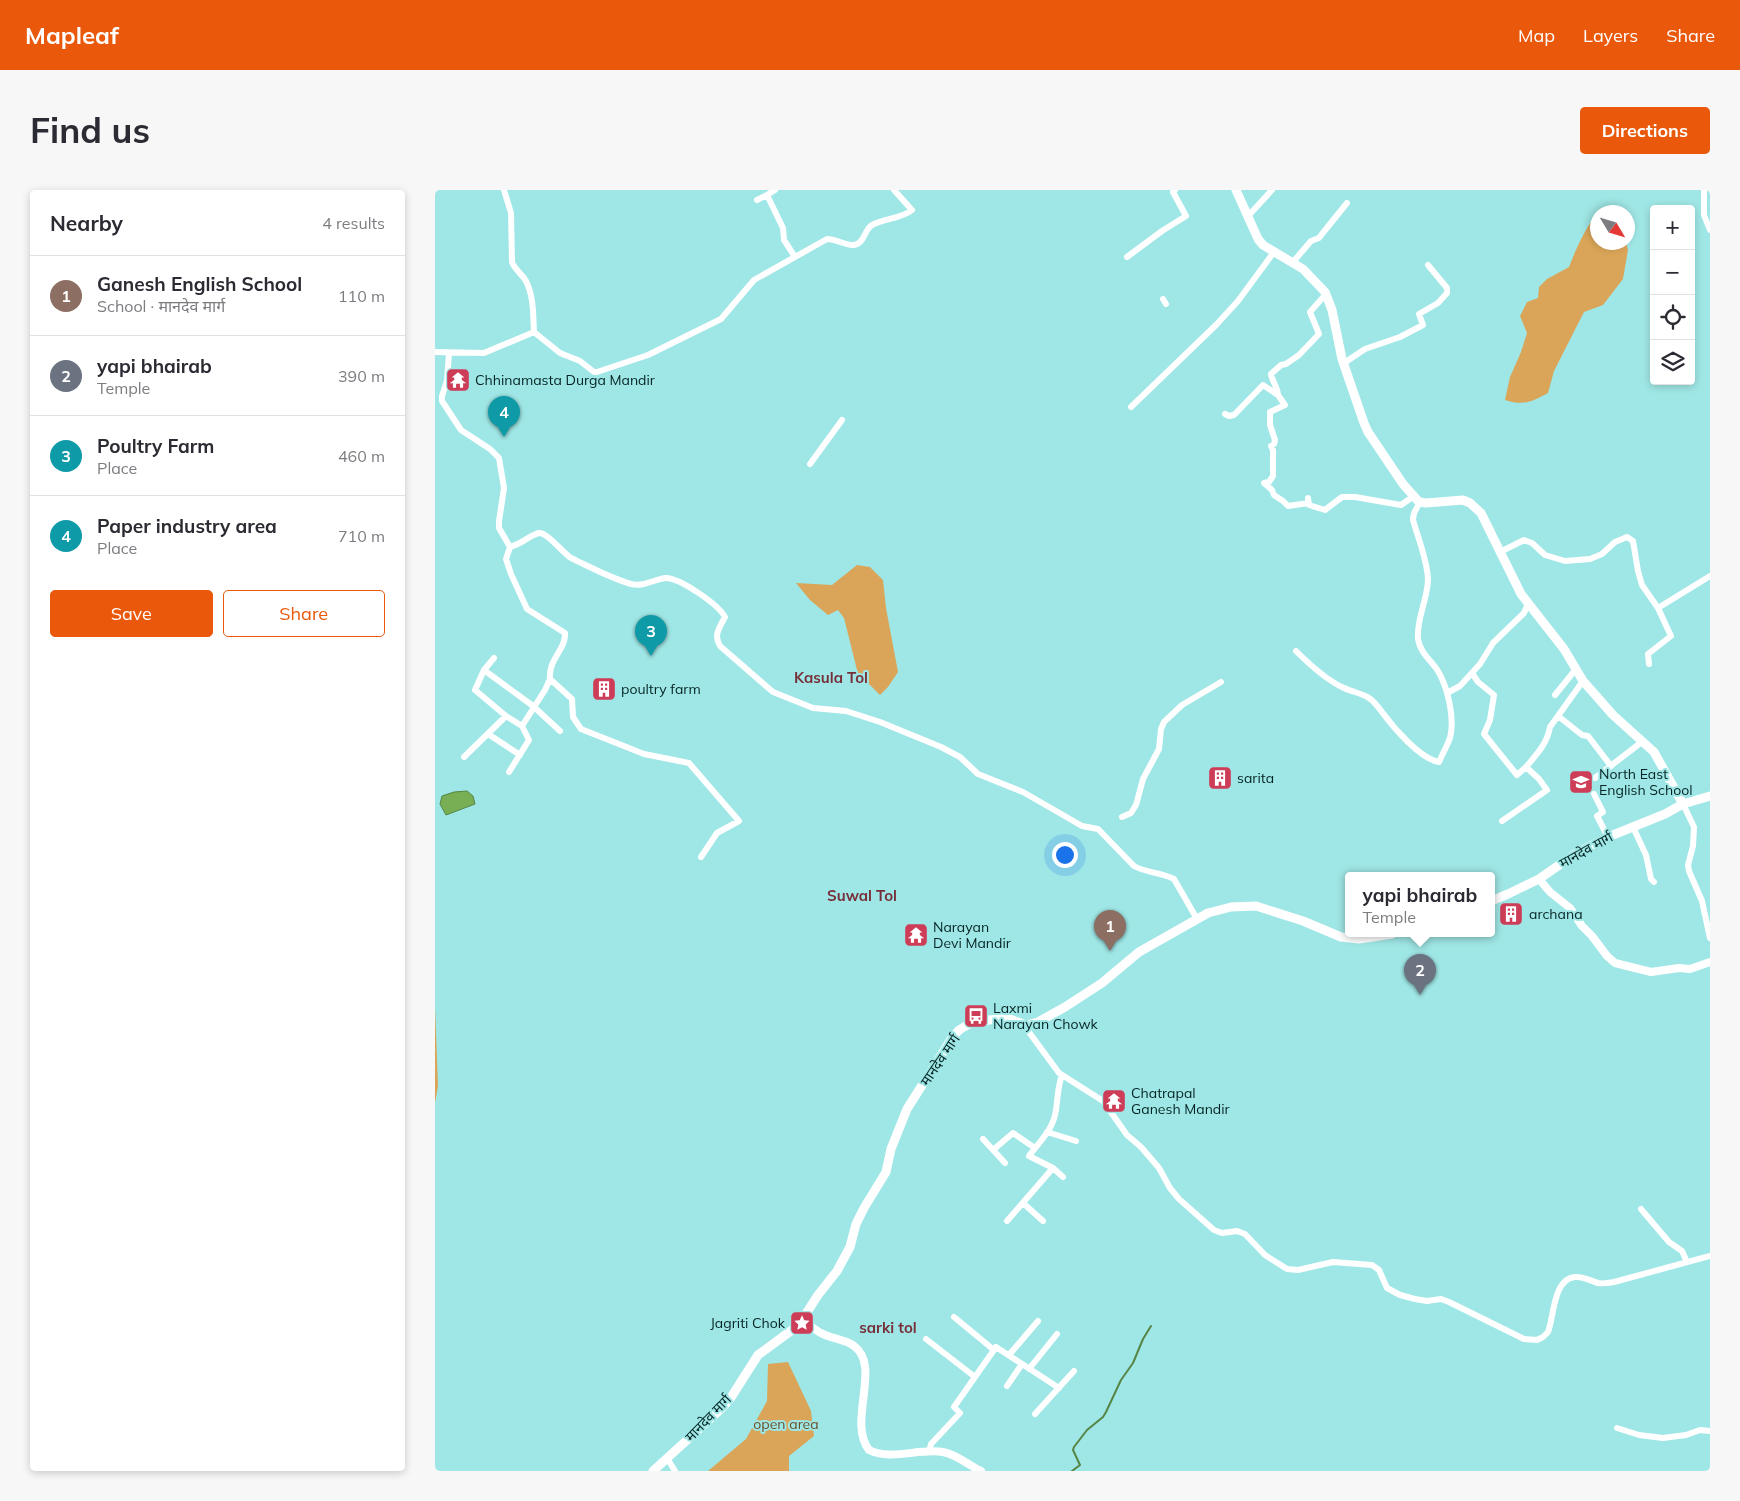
<!DOCTYPE html>
<html lang="en">
<head>
<meta charset="utf-8">
<style>
	body { margin:0; font-family:Mulish,"Noto Sans Devanagari",sans-serif; background:#f7f7f7; color:#2b2b33 }
	.controls { position:absolute; right:15px; top:15px; display:grid; overflow:hidden; border-radius:5px; box-shadow:0 2px 8px #0003 }
	.controls button { width:45px; height:45px; display:grid; place-items:center; padding:0; border:0; border-bottom:1px solid #e1e1e2; background:#fff; color:#2b2b33; font:25px sans-serif }
	.compass { position:absolute; left:1155px; top:15px; width:45px; height:45px; border-radius:50%; background:#fff; box-shadow:0 2px 8px #0003; rotate:128deg }
	.you { position:absolute; left:629px; top:664px; width:18px; height:18px; margin:-12px; border:4px solid #fff; border-radius:50%; background:#1a73e8; box-shadow:0 0 0 8px #1a73e833 }
	.badge { display:grid; place-items:center; width:32px; height:32px; border-radius:50%; background:#ea580c; color:#fff; font-size:16px; font-weight:700 }
	.pin { position:absolute; translate:-50% -41px; filter:drop-shadow(0 1px 2px #0008) }
	.pin::after { content:''; position:absolute; top:26px; width:18px; height:15px; background:inherit; clip-path:polygon(0 0,100% 0,50% 100%) }
	.popup { position:absolute; left:910px; top:682px; width:150px; height:65px; box-sizing:border-box; display:grid; place-content:center; border-radius:5px; background:#fff; filter:drop-shadow(0 1px 4px #0005); font-size:16px; white-space:nowrap; color:#7c7c81 }
	.popup b { font-size:19px; color:#2b2b33 }
	.popup::after { content:''; position:absolute; left:50%; top:100%; margin-left:-10px; border:10px solid transparent; border-top-color:#fff }
	.list { margin:0; padding:0; list-style:none }
	h2 { display:flex; justify-content:space-between; align-items:center; height:65px; margin:0; padding:0 20px; font-size:21px }
	h2 small { font-size:16px; font-weight:400; color:#7c7c81 }
	.list li { display:grid; grid-template-columns:32px 1fr auto; gap:15px; align-items:center; box-sizing:border-box; height:80px; padding:0 20px; border-top:1px solid #e1e1e2 }
	.list b { display:block; font-size:19px; white-space:nowrap }
	.list p { margin:0; font-size:16px; white-space:nowrap; color:#7c7c81 }
	.list em { font-size:16px; font-style:normal; color:#7c7c81 }
	.actions { display:flex; gap:10px; padding:15px 20px }
	.actions a { flex:1; padding:11px 0; border:1px solid #ea580c; border-radius:5px; text-align:center; font-size:18px; color:#ea580c }
	.actions .main { background:#ea580c; color:#fff }
	.icon { flex:none; width:28px; height:28px; fill:none; stroke:currentColor; stroke-width:2; stroke-linecap:round; stroke-linejoin:round }
	.map { position:relative; flex:none; width:1275px; height:1281px; overflow:hidden; border-radius:5px }
	header { display:flex; align-items:center; gap:30px; box-sizing:border-box; height:70px; padding:0 25px; background:#ea580c; color:#fff }
	header strong { font-size:24px }
	nav { display:flex; gap:28px; margin-inline-start:auto; font-size:18px }
	.intro { display:flex; align-items:center; justify-content:space-between; box-sizing:border-box; height:120px; padding:0 30px }
	h1 { margin:0; font-size:35px }
	.button { padding:12px 22px; border-radius:5px; background:#ea580c; color:#fff; font-size:18px; font-weight:700 }
	main { display:flex; gap:30px; padding:0 30px }
	aside { flex:1; background:#fff; border-radius:5px; box-shadow:0 2px 8px #0003 }
	.map>svg:first-child { display:block }
	.green { fill:#daa558 }
	.water { fill:#78af54; stroke:#568545 }
	.lines { fill:none; stroke-linecap:round; stroke-linejoin:round }
	.stream { stroke:#568545; stroke-width:2 }
	.minor { stroke:#fff; stroke-width:6 }
	.tertiary { stroke:#fff; stroke-width:8 }
	.secondary { stroke:#fff; stroke-width:9 }
	.labels { text-anchor:middle; dominant-baseline:central; stroke-width:4; stroke-linejoin:round; paint-order:stroke }
	.poi-label { font-size:14px; fill:#052423; stroke:#9fe7e6; text-anchor:start }
	.street-label { font-size:14px; fill:#052423; stroke:#9fe7e6 }
	.park-label { font-size:14px; fill:#6a4f28; stroke:#9fe7e6 }
	.neighbourhood-label { font-size:15px; font-weight:bold; fill:#762f38; stroke:#9fe7e6 }
</style>
</head>
<body>
<header>
<strong>Mapleaf</strong>
<nav><a>Map</a><a>Layers</a><a>Share</a></nav>
</header>
<div class="intro"><h1>Find us</h1><a class="button">Directions</a></div>
<main>
<aside>
<h2>Nearby<small>4 results</small></h2>
<ul class="list">
<li><span class="badge" style="background:#8d6e63">1</span><div><b>Ganesh English School</b><p>School · मानदेव मार्ग</p></div><em>110 m</em></li>
<li><span class="badge" style="background:#6b7280">2</span><div><b>yapi bhairab</b><p>Temple</p></div><em>390 m</em></li>
<li><span class="badge" style="background:#0f9aa8">3</span><div><b>Poultry Farm</b><p>Place</p></div><em>460 m</em></li>
<li><span class="badge" style="background:#0f9aa8">4</span><div><b>Paper industry area</b><p>Place</p></div><em>710 m</em></li>
</ul>
<div class="actions"><a class="main">Save</a><a>Share</a></div>
</aside>
<div class="map">
<svg width="1275" height="1281" viewBox="0 0 1275 1281">
	<rect width="100%" height="100%" fill="#9fe7e6"/>
	<path class="green" d="M1165,19H1183L1184,22H1162V52L1191,53L1193,60L1188,89L1168,115L1149,122L1119,181L1113,203C1096,212 1089,216 1070,210L1075,187L1086,162L1092,143L1085,126L1092,112L1103,108L1104,97L1112,89L1134,77C1142,56 1151,37 1165,19Z
		M422,375L435,377L448,390L451,418L463,482L453,497L445,505L432,492L424,488L409,428L403,420L393,425L375,410L361,393L397,395Z
		M0,817L3,896L0,913Z
		M353,1172L376,1221L379,1246L354,1266V1281H273L311,1249L332,1211L333,1174Z"/>
	<path class="water" d="M32,601L38,606L40,614L11,625L5,614L7,606L19,602Z"/>
	<g class="lines">
		<path class="stream" d="M637,1281L645,1275L638,1260L639,1257L652,1240L668,1227L671,1222L686,1190L698,1173L708,1149L716,1136"/>
		<path class="minor" d="M69,0L76,23L77,72C80,80 87,84 91,91C99,107 98,125 99,142L125,163L145,171L159,182H162L213,165L286,129L319,90L392,49C401,49 412,56 419,55C430,53 429,40 437,35C450,28 466,29 477,20L459,0
			M1269,0V25L1275,40
			M332,5L340,0
			M322,10L332,5L348,38L349,50L360,67
			M814,25L837,0
			M692,67L727,41L751,26L738,2L740,0
			M858,72L876,51L884,48L887,44L912,13
			M728,109L731,114
			M0,162L49,163L99,142
			M14,163L12,191L7,206V211L26,240L55,259L64,268L69,298L64,331V338L75,357L71,369L76,384L92,419L130,443C131,460 113,469 115,489L137,509L138,527L146,539L209,564L254,573L304,631L282,643L266,667
			M909,173L930,159L965,147L988,135L984,124L1003,113L1012,103V98L993,75
			M843,205L850,215L835,222V235L840,250L839,254L836,256L838,260V286L834,292L829,293L837,300L839,305L848,311L853,316L874,313
			M696,217L781,135L803,111L839,62
			M790,224L794,226L799,225L828,195L843,205C843,198 837,191 836,184L846,175L851,174L864,165L884,144L875,122L891,104
			M375,274L407,230
			M873,308L874,315L890,320L907,307H920L966,315L979,306
			M75,357C87,354 95,345 104,343C112,342 128,363 136,368C155,377 175,388 196,394C208,397 218,390 230,388C244,387 284,415 290,427C285,437 278,445 285,456L338,502L378,518L411,521L445,532L506,557L525,567L543,584L588,602L647,636L663,639L699,676C711,683 726,682 739,689L762,729
			M1065,362L1089,350L1097,353L1110,365L1130,371L1155,369L1167,364L1180,352L1192,347L1198,351L1203,381L1207,395L1223,418L1275,386
			M861,461C875,475 891,490 909,498C917,502 927,503 934,508C940,512 943,517 947,522C958,537 985,569 1004,572C1007,565 1012,556 1015,548C1020,529 1013,498 1003,481C996,470 985,463 983,449C981,429 993,409 993,389C992,369 983,348 978,330C978,319 983,320 984,312
			M59,468L49,480L40,500L71,526L87,536L94,550L74,582
			M1214,474L1213,464L1236,446L1223,418
			M49,480L98,516L125,541
			M1037,483L1043,492L1059,505L1055,530L1049,544L1082,585L1091,577L1104,589L1112,600L1067,631
			M1012,503L1025,496L1045,474L1058,453L1089,423L1093,414
			M1120,505L1141,479
			M1123,526L1147,545L1153,546L1176,576
			M87,536L110,500L115,489
			M53,544L85,565
			M29,567L71,526
			M1091,577C1102,564 1112,554 1115,537L1148,491
			M1160,588L1208,551
			M1159,604L1168,622L1162,626L1173,647
			M1248,614L1259,637L1258,656L1253,675L1254,681L1267,711L1275,748
			M687,627L696,623L701,615L708,589L724,559L726,539L729,532L747,515L786,492
			M1198,637L1211,665L1216,689L1219,692
			M588,834L624,883L668,911L692,945L706,957L724,978L735,998L744,1009L779,1040L787,1043L802,1041L810,1044L830,1065L852,1079L863,1080L898,1072L937,1075L944,1080L952,1098L965,1105L980,1109L992,1111L1006,1109L1014,1112L1089,1149L1102,1150L1108,1147L1113,1142C1119,1127 1118,1089 1140,1087C1148,1086 1156,1091 1163,1093C1168,1094 1174,1093 1179,1092L1275,1066
			M627,885C622,898 623,912 620,925C617,940 603,954 594,966L618,978L628,987
			M612,942L641,951
			M548,949L570,973
			M558,960L578,943L600,958
			M588,1013L608,1031
			M1206,1019L1234,1052L1247,1061L1252,1072
			M572,1031L618,978
			M519,1127L559,1160
			M491,1149L540,1187
			M574,1165L603,1131
			M594,1179L622,1144
			M572,1196L587,1174
			M600,1224L639,1181
			M1182,1238L1204,1245L1228,1248L1251,1245L1265,1240L1275,1241
			M494,1262L496,1254L525,1223L519,1217L561,1157L624,1198
			M232,1268L240,1281"/>
		<path class="tertiary" d="M1104,689L1115,702L1135,718L1147,736L1157,746L1172,766L1180,773L1216,782L1244,778L1255,779L1275,772
			M367,1130C374,1134 380,1140 386,1143C396,1149 410,1149 419,1156C447,1176 412,1232 434,1260C456,1271 484,1258 508,1262C523,1265 533,1275 546,1281"/>
		<path class="secondary" d="M801,0L823,49L828,55L868,79L890,102L897,120L907,169L929,233L933,242L968,294L984,312L991,313L1028,310L1035,313L1046,323L1086,404L1129,459L1148,491L1178,525L1219,562L1248,614
			M1056,711L1073,704L1104,689L1143,662L1173,647L1230,624L1248,614L1275,606
			M218,1281L286,1219L295,1209L323,1165L357,1140L367,1130L383,1105L402,1081L415,1057L421,1034L429,1018L451,982L456,959L472,919L517,848L524,840L534,834L554,830L572,828L591,835L603,832L630,817L667,793L704,762L773,723L796,717L821,716L868,731L906,747L924,749L957,744"/>
	</g>
	<defs>
		<symbol id="temple-square" viewBox="-11 -11 22 22"><rect x="-9" y="-9" width="18" height="18" rx="4" fill="#ce3d57" stroke="#9fe7e6"/><path d="M0-6L5-2H3V0L6.5 2.5H4V6H1.5V3h-3V6H-4V2.5H-6.5L-3 0V-2H-5Z" fill="#fff"/></symbol>
		<symbol id="building-square" viewBox="-11 -11 22 22"><rect x="-9" y="-9" width="18" height="18" rx="4" fill="#ce3d57" stroke="#9fe7e6"/><path d="M-4-6H4V6H1V3H-1V6H-4ZM-2.5-4.3h1.7v1.8h-1.7ZM.8-4.3h1.7v1.8H.8ZM-2.5-1h1.7V.8h-1.7ZM.8-1h1.7V.8H.8Z" fill="#fff"/></symbol>
		<symbol id="school-square" viewBox="-11 -11 22 22"><rect x="-9" y="-9" width="18" height="18" rx="4" fill="#ce3d57" stroke="#9fe7e6"/><path d="M0-5L7-2L0 1L-7-2ZM-4 1L0 2.5L4 1V4Q0 6-4 4Z" fill="#fff"/></symbol>
		<symbol id="bus-square" viewBox="-11 -11 22 22"><rect x="-9" y="-9" width="18" height="18" rx="4" fill="#ce3d57" stroke="#9fe7e6"/><path d="M-5-6H5V4H4V6H2V4H-2V6H-4V4H-5ZM-3.5-4V0h7V-4ZM-3.5 1.2v1.5H-2V1.2ZM2 1.2v1.5H3.5V1.2Z" fill="#fff"/></symbol>
		<symbol id="sight-square" viewBox="-11 -11 22 22"><rect x="-9" y="-9" width="18" height="18" rx="4" fill="#ce3d57" stroke="#9fe7e6"/><path d="M0-6L1.8-2.2L6-1.7L2.9 1.2L3.7 5.4L0 3.3L-3.7 5.4L-2.9 1.2L-6-1.7L-1.8-2.2Z" fill="#fff"/></symbol>
	</defs>
	<g fill-rule="evenodd">
		<use href="#temple-square" x="9" y="176" width="28" height="28"/>
		<use href="#building-square" x="155" y="485" width="28" height="28"/>
		<use href="#building-square" x="771" y="574" width="28" height="28"/>
		<use href="#school-square" x="1132" y="578" width="28" height="28"/>
		<use href="#building-square" x="1062" y="710" width="28" height="28"/>
		<use href="#temple-square" x="467" y="731" width="28" height="28"/>
		<use href="#bus-square" x="527" y="812" width="28" height="28"/>
		<use href="#temple-square" x="665" y="897" width="28" height="28"/>
		<use href="#sight-square" x="353" y="1119" width="28" height="28"/>
	</g>
	<g class="labels">
		<g class="poi-label">
			<text x="40" y="190">Chhinamasta Durga Mandir</text>
			<text x="186" y="499">poultry farm</text>
			<text x="1164" y="584">North East<tspan x="1164" dy="16">English School</tspan></text>
			<text x="802" y="588">sarita</text>
			<text x="1094" y="724">archana</text>
			<text x="498" y="737">Narayan<tspan x="498" dy="16">Devi Mandir</tspan></text>
			<text x="558" y="818">Laxmi<tspan x="558" dy="16">Narayan Chowk</tspan></text>
			<text x="696" y="903">Chatrapal<tspan x="696" dy="16">Ganesh Mandir</tspan></text>
			<text x="350" y="1133" text-anchor="end">Jagriti Chok</text>
		</g>
		<g class="street-label">
			<text transform="translate(1151 660) rotate(-29)">मानदेव मार्ग</text>
			<text transform="translate(505 870) rotate(-56)">मानदेव मार्ग</text>
			<text transform="translate(273 1228) rotate(-46)">मानदेव मार्ग</text>
		</g>
		<g class="park-label">
			<text x="351" y="1234">open area</text>
		</g>
		<g class="neighbourhood-label">
			<text x="396" y="487">Kasula Tol</text>
			<text x="427" y="705">Suwal Tol</text>
			<text x="453" y="1137">sarki tol</text>
		</g>
	</g>
</svg>
<div class="controls">
<button>+</button>
<button>−</button>
<button><svg class="icon" aria-label="locate" viewBox="0 0 24 24"><circle cx="12" cy="12" r="6"/><path d="M12 2v4M12 18v4M2 12h4M18 12h4"/></svg></button>
<button><svg class="icon" aria-label="layers" viewBox="0 0 24 24"><path d="M12 4l9 5-9 5-9-5zM3 14l9 5 9-5"/></svg></button>
</div>
<svg class="compass" viewBox="-18 -18 36 36"><path d="M0-13l5 13h-10z" fill="#e53935"/><path d="M0 13l5-13h-10z" fill="#7c7c81"/></svg>
<div class="you"></div>
<div class="pin badge" style="left:675px;top:761px;background:#8d6e63">1</div>
<div class="pin badge" style="left:985px;top:805px;background:#6b7280">2</div>
<div class="popup"><b>yapi bhairab</b>Temple</div>
<div class="pin badge" style="left:216px;top:466px;background:#0f9aa8">3</div>
<div class="pin badge" style="left:69px;top:247px;background:#0f9aa8">4</div>
</div>
</main>
</body>
</html>
